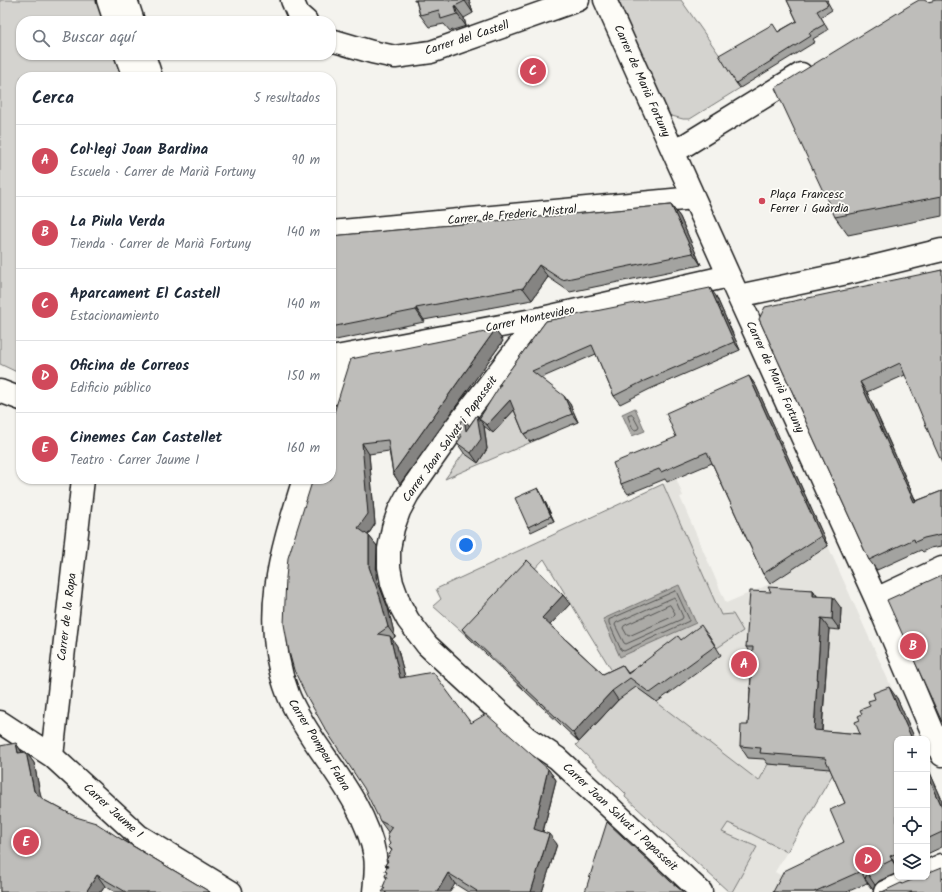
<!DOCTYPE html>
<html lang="es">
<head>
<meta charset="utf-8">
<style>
	body { margin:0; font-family:Kalam,sans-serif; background:#f2f2f3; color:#1f2937 }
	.controls { position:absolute; right:12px; bottom:12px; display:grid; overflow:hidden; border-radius:8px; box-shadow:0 1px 3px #0004 }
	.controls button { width:36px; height:36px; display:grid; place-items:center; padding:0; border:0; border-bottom:1px solid #e0e1e3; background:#fff; color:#1f2937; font:20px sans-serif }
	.you { position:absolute; left:466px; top:545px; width:14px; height:14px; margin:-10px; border:3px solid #fff; border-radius:50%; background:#1a73e8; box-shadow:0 0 0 6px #1a73e833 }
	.badge { display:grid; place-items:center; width:26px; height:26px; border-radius:50%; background:#d1495b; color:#fff; font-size:13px; font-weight:700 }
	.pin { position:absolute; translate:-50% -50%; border:2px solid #fff; box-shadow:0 1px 4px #0006 }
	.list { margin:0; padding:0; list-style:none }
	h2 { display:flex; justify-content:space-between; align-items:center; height:52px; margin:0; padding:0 16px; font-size:17px }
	h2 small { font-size:13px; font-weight:400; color:#747a83 }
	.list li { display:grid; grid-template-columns:26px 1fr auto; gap:12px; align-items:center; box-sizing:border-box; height:72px; padding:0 16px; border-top:1px solid #e0e1e3 }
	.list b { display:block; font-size:15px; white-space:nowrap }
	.list p { margin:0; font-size:13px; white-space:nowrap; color:#747a83 }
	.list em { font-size:13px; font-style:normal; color:#747a83 }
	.icon { flex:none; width:22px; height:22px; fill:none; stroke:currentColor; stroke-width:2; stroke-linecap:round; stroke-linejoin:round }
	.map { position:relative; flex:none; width:942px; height:892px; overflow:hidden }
	.search { position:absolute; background:#fff; box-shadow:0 1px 3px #0004; left:16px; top:16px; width:320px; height:44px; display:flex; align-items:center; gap:10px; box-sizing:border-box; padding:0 14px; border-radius:16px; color:#747a83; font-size:15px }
	.panel { position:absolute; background:#fff; box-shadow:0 1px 3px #0004; left:16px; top:72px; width:320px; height:412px; border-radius:16px }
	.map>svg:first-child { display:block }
	.built { fill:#e4e3de }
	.green { fill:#d4d3cf; stroke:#787876 }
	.water { fill:#abaaa6; stroke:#72716f }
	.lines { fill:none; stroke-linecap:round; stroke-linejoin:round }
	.shore { stroke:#555553; stroke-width:1 }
	.minor-casing { stroke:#1c1c1c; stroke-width:25 }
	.minor { stroke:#fdfcf7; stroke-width:22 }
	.wall { fill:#a3a3a0; stroke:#1c1c1c }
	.shaded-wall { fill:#858482; stroke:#1c1c1c }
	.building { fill:#bebdba; stroke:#1c1c1c }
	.poi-dot { fill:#d1495b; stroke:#fdfcf7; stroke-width:1.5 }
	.labels { text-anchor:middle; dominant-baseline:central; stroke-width:3.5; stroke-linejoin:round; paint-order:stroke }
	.street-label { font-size:12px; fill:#1c1c1c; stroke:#fdfcf7 }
	.poi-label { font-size:12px; fill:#1c1c1c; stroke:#fdfcf7; text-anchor:start }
</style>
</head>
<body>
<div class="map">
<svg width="942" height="892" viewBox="0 0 942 892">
	<rect width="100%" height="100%" fill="#f4f3ee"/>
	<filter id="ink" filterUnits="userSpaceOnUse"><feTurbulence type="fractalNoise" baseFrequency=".025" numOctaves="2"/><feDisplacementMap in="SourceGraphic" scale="8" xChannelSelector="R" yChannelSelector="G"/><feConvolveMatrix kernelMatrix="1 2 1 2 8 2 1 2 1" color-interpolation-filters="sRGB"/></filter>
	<g filter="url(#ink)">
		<path class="built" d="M676,478L683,496L680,497L726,603L770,584L828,546L894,693L885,697L880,705L857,734L775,872L792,882L787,892H732L757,847L714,829L576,745L623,695L626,694L544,558L536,544Z"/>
		<path class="green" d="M0,0H100L106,21H21V55H118L125,77H21V374L0,364Z
			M618,0H681L723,60L740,88L690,119H683L668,115L617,3Z
			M505,396L543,413L548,435L445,479Z
			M663,484L721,615L733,614L743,631L717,648L708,634L637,687L759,781L768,764L810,767H837L787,852L750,833L728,823L722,832L757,847L732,892H729L625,797L626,794L576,745L623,695L626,694L544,559L469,638L433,606L441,599L436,589Z"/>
		<path class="water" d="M635,408L645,431L632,436L622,414Z
			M679,585L696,623L620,657L603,619Z"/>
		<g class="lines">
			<path class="shore" d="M632,414L639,427L638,429L635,430L633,429L628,417V415Z
				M676,591L689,619V621L624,651L621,650L609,623V620Z
				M673,598L675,599L683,617L682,619L626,644L624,643L615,625L616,623Z
				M670,605L675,613L674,616L629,636L627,635L623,628L624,626Z"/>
			<defs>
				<path id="minor" d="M108,0L115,21
					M126,0L133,21
					M292,0L298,14L306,21
					M605,0L738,296L876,599L942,755
					M331,40L372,52L395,57L431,52L578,0
					M126,55L134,77
					M144,55L151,77
					M674,152L801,74
					M331,232L694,198
					M738,296L852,272L942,250
					M538,319L521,343L448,437L408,494L399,511L393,528L389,549V567L392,583L400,605L408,620L427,645L527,738L557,758L701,892
					M331,358L538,319L729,276
					M0,391L21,399
					M331,394L343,356
					M304,479C281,552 259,619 288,694C294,710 304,725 313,739C337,775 367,812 375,856C377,868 375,880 374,892
					M876,599L942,568
					M0,722L52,756L139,836L231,892
					M52,756L83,479
					M927,872L942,865
					M885,892L917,877"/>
			</defs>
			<use href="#minor" class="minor-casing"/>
			<use href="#minor" class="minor"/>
		</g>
		<path class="wall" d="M414,0H469L473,13L464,18L466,26L450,31L444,24L429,27L420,15L416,1H414Z
			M787,0H828L827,1L832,10L821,17L828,30L813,39L815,42L740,88L736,83L779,31L797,21Z
			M942,0V216L848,235L835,217L928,2Z
			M671,205L680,217L701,265L570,292L548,277L532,300L424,320V322L331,341V236Z
			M942,270L905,375L867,392L916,501L942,491V546L931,548L923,552L921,550L877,570L869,560L759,319Z
			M716,296L740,350L650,389L620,404L614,396L596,354L541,378L570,404L578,422L530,442L524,434L514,410L493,433L484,426L487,449L478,463L464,453L457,443L460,439L454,430L469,426L477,415L479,419L499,388L498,386L546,321Z
			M495,330L503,341L400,484L393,473L389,451L369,454L375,524L368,535L369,536L377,546L376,577L388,608L395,637L392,639L397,646L405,677L471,723L548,769L556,780L543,832L557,844L542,892H468L455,884L384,889L383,887L387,879L385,876L387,873L385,871L387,867L385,865L387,862L386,860L392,851L388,846L390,844L388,832L380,821L331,422Z
			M749,376L756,386L828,546L770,584L763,574L712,463L667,482L665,479L628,494L621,484Z
			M538,488L541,493L554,521L531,532L528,527Z
			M813,590L817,596L841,608L840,630L829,629L822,731L860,734V720L897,698L915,739H897V873L879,881L875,885L873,890L867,883L847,892H773L844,842L845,803L830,769L768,764L764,759L748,758L740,746L748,725L752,656L746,647L771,592Z
			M563,595L570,604L550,625L603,674L622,665L628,673L681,640L708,634L721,655L657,702L636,687L618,700L579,742L469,638L462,629Z
			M16,743L22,753L26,752L34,763L41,798L44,800L76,817L121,839L210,892H115L105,886L101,892H0Z
			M927,766L942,800V847L927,854Z"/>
		<path class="shaded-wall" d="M464,0H469L473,13L465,1Z
			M455,6L464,18L466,26L457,14Z
			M671,205L680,217L701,265L693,253Z
			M539,265L548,277L532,300L523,288Z
			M710,288L716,296L740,350L734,342Z
			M416,308L424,320V322L416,310Z
			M495,330L503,341L400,484L393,473Z
			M749,376L756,386L828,546L821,536Z
			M860,382L867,392L921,513L914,502Z
			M564,396L570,404L578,422L572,414Z
			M510,400L516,408L493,433L487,425Z
			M477,415L484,426L487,449L478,463L471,453Z
			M464,418L471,428L466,431Z
			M362,443L369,454L375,524L365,539L358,528Z
			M538,488L541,493L554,521L551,516Z
			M369,536L377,546L376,577L388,608L395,637L388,627L369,567Z
			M813,590L821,602L813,596Z
			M563,595L570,604L548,627L542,618Z
			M833,597L841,608L840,630L832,619Z
			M821,618L829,629L821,741L814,730Z
			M390,636L397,646L408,689L400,678Z
			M889,687L897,698L915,739H912Z
			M612,691L618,700L579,742L573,733Z
			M16,743L23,754L18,753Z
			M26,752L34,763L42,802L34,791Z
			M927,766L942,800V807L927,773Z
			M548,769L556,780L541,839L534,829Z
			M549,834L557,844L542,892H531Z
			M890,856L897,866V868L892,860Z
			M448,873L455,884L450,892H437Z
			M867,873L875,885L873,890L865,879Z
			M97,875L105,886L101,892H86Z"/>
		<path class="building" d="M416,0H464L465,1L455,6L457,14L441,19L439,10L420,15Z
			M787,0H825L828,5L817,11L825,24L809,33L811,36L736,83L719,55L773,24L778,32L797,21Z
			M919,0H924L928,2L936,0H942V196L835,217L775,88L912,4Z
			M671,205L693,253L562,280L539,265L523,288L416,308V310L331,327V236Z
			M942,270V463L934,445L900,363L860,382L914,502L942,491V534L924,538L915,542L914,539L869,560L759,319L765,307Z
			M710,288L734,342L644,381L614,396L592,345L532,371L564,396L572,414L524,434L510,400L487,425L479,419L501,384L498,386L546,321Z
			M495,330L393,473L388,440L362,443L368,514L358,528L369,536V567L380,597L388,627L378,634L390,636L400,678L433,672L471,723L486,714L548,769L534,829L549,834L531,892H476L477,891L448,873L437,892H382L385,888L383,887L387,877L385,876L387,872L385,871L388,866L385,865L388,861L386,860L392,850L388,846L390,844L388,840L389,837L387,834L392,827L380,821L364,788L324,727L306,695L294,670L289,652L284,624L286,578L288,558L313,479H331V422L351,359Z
			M749,376L821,536L763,574L707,452L661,472L659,469L621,484L613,463L676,437L666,413Z
			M477,415L481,439L471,453L457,443L462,436L454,430L464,418L466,431Z
			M538,488L551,516L528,527L515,498Z
			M527,560L563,595L542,618L603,674L622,665L628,674L678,636L681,640L701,625L715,646L650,693L630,678L612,691L573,733L462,629Z
			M942,575V722L887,600Z
			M768,587L813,590V596L833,597L832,619L821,618L814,730L860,734L855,722L860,720L858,716L862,714L860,710L870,706L868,701L875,699L873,693L889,687L912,739H897V853L890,856L892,860L872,870L867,873L865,879L861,871L814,892H773L784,871L844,842L830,810L845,803L825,758L760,753L761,748L740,746L741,725H748L753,647H746L750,591L771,592Z
			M16,743L18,753L26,752L34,791L44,800L76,817L96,823L121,839L210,892H126L97,875L86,892H0V746Z
			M927,773L942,807V832L927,839Z
			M607,822L670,881L683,892H585Z
			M942,867V892H880H882L901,883L902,884L919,877H927V873Z"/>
	</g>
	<circle class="poi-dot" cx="762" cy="201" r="4"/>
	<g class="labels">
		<g class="street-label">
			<text transform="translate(467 38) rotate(-18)">Carrer del Castell</text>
			<text transform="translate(642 81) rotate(66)">Carrer de Marià Fortuny</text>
			<text transform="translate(512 215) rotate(-5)">Carrer de Frederic Mistral</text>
			<text transform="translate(530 319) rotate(-12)">Carrer Montevideo</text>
			<text transform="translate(775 377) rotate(65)">Carrer de Marià Fortuny</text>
			<text transform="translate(450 439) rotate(-54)">Carrer Joan Salvat i Papasseit</text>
			<text transform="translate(67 617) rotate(-83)">Carrer de la Rapa</text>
			<text transform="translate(319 745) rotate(58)">Carrer Pompeu Fabra</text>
			<text transform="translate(113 811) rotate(42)">Carrer Jaume I</text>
			<text transform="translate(620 817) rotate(43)">Carrer Joan Salvat i Papasseit</text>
		</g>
		<g class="poi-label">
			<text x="770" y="194">Plaça Francesc<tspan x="770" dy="14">Ferrer i Guàrdia</tspan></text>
		</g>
	</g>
</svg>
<div class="controls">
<button>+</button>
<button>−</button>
<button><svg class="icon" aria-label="locate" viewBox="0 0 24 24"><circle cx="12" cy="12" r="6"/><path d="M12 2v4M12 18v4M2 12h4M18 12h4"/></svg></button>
<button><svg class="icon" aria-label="layers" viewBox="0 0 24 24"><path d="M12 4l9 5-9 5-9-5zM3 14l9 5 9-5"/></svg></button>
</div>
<div class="you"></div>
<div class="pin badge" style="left:744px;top:664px">A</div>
<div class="pin badge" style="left:913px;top:646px">B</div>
<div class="pin badge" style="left:533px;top:71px">C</div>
<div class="pin badge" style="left:868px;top:860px">D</div>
<div class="pin badge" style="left:26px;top:842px">E</div>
<div class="search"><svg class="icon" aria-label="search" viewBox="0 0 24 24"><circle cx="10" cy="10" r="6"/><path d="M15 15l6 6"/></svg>Buscar aquí</div>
<section class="panel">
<h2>Cerca<small>5 resultados</small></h2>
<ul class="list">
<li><span class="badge">A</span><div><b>Col·legi Joan Bardina</b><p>Escuela · Carrer de Marià Fortuny</p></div><em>90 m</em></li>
<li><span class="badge">B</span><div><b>La Piula Verda</b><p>Tienda · Carrer de Marià Fortuny</p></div><em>140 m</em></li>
<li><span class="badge">C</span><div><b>Aparcament El Castell</b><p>Estacionamiento</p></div><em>140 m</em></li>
<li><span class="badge">D</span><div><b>Oficina de Correos</b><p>Edificio público</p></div><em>150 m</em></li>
<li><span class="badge">E</span><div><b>Cinemes Can Castellet</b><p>Teatro · Carrer Jaume I</p></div><em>160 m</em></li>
</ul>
</section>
</div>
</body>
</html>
